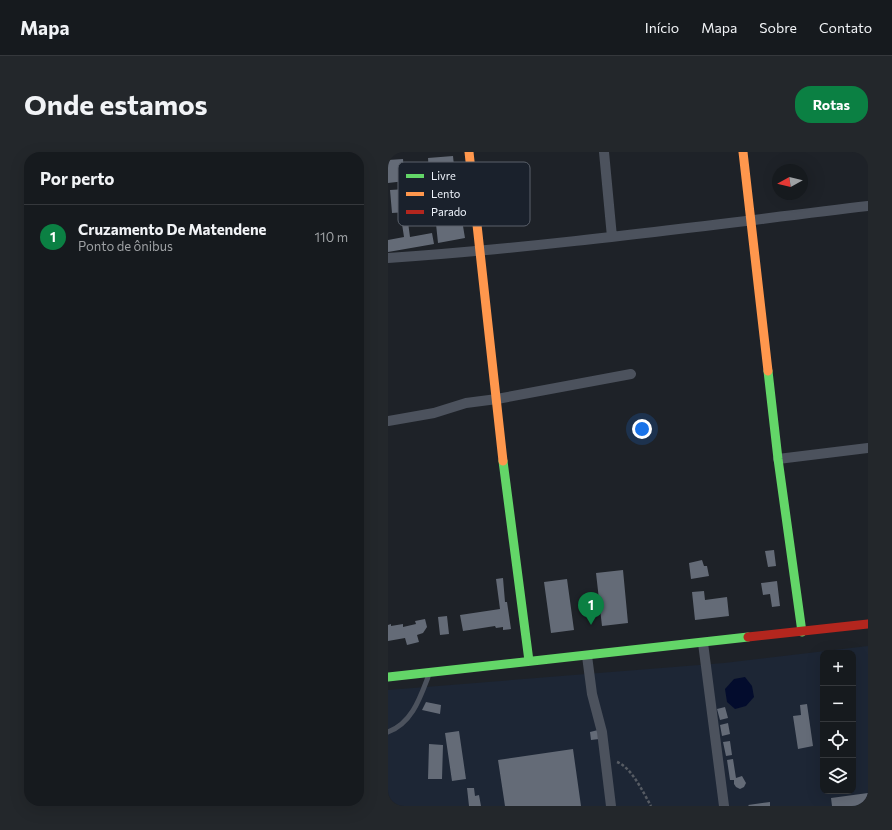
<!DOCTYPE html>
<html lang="pt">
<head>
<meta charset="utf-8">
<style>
	body { margin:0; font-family:Commissioner,sans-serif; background:#23272b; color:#f1f3f6 }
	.controls { position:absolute; right:12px; bottom:12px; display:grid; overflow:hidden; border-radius:8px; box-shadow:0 4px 16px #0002 }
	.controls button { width:36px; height:36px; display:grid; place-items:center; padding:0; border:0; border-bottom:1px solid #35383c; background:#161a1e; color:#f1f3f6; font:20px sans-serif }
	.compass { position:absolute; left:384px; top:12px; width:36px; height:36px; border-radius:50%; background:#161a1e; box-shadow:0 4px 16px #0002; rotate:262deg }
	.you { position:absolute; left:254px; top:277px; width:14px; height:14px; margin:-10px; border:3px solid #fff; border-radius:50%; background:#1a73e8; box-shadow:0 0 0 6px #1a73e833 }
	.badge { display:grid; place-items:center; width:26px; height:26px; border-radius:50%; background:#0b8043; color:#fff; font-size:13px; font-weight:700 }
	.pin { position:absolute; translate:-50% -33px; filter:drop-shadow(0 1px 2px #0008) }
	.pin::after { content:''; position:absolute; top:21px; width:14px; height:12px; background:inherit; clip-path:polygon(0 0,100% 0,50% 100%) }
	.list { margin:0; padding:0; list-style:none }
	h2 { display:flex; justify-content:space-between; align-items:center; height:52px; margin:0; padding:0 16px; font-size:17px }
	h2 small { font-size:13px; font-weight:400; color:#9ea1a4 }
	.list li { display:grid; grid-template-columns:26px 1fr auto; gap:12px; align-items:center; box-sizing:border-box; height:64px; padding:0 16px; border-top:1px solid #35383c }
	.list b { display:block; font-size:15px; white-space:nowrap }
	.list p { margin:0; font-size:13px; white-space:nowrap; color:#9ea1a4 }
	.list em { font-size:13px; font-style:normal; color:#9ea1a4 }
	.icon { flex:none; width:22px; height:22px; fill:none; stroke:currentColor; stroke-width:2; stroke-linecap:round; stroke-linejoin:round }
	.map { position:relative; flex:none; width:480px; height:654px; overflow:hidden; border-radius:16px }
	header { display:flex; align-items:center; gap:24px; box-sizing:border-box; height:56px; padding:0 20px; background:#161a1e; border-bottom:1px solid #35383c }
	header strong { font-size:19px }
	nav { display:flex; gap:22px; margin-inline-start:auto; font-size:14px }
	.intro { display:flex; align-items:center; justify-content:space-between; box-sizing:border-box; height:96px; padding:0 24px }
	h1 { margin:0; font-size:28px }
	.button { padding:10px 18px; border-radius:16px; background:#0b8043; color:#fff; font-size:14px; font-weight:700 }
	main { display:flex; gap:24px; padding:0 24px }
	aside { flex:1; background:#161a1e; border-radius:16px; box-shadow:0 4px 16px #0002 }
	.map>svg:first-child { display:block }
	.built { fill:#1d2635; fill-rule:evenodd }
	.water { fill:#030c2d }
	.building { fill:#646b77 }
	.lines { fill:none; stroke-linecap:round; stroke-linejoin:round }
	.path { stroke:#565b63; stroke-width:2.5; stroke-dasharray:3 2; stroke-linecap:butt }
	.lane { stroke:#4c525d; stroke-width:5 }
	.street { stroke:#4c525d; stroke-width:10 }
	.fast { stroke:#63d668; stroke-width:9 }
	.slow { stroke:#ff974d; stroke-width:9 }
	.jam { stroke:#b3261e; stroke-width:9 }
	.key { fill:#1a212c; stroke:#5a606a; stroke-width:1 }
	.key-label { font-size:11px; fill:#eff4fc }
</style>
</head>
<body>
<header>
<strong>Mapa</strong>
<nav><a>Início</a><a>Mapa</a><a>Sobre</a><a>Contato</a></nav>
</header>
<div class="intro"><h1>Onde estamos</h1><a class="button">Rotas</a></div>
<main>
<aside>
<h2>Por perto<small></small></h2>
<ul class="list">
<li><span class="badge">1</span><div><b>Cruzamento De Matendene</b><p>Ponto de ônibus</p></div><em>110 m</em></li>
</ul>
</aside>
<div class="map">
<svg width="480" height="654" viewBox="0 0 480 654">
	<rect width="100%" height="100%" fill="#1e2228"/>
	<path class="built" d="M480,494V654H0V538L336,511ZM435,501H465V639H435Z"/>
	<path class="water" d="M357,525L364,534L366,545L358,554L347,557L339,550L337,537L346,527Z"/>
	<path class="building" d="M65,4L68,33L42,36L40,6Z
		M15,7L17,29L0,31V8Z
		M18,37L20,60L4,61L2,38Z
		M74,68L77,86L50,91L48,72Z
		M20,70L22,85L44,81L46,92L0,100V88L16,85L14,72Z
		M386,398L388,414L380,415L377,399Z
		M314,408L316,414H319L321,424L303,427L301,411Z
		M235,418L240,471L214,474L208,421Z
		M115,426L117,450H119L123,477L115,478V475L108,476L107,474L75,479L72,463L112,457L108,427Z
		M179,427L186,478L163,481L156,430Z
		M389,429L392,454L384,455L382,442L375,443L373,431Z
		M316,439L317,448L339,445L341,464L307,468L304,440Z
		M59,464L61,482L52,483L50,465Z
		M37,467L39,475L35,481L29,483L31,490L19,493L17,486L0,489V473L3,472V474L15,472V475L28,472L27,469Z
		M38,550L53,553L52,562L34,558Z
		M419,552L425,594L410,597L405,564L413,563L412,553Z
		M337,555L340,566L332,568L329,557Z
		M340,571L342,582L334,584L332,573Z
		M210,578L211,587L203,588L202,580Z
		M71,579L78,627L64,629L57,581Z
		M342,589L344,603L338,604L335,590Z
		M41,592L55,593L54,627H40Z
		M185,597L193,654H117L110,608Z
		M345,607L348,626L354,624L358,631L356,635L352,637L348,635L346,632V628H342L339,608Z
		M79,636H86L87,644L91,643L93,654H81Z
		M480,641V654H444L443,646Z
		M382,650V654H361L360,653Z"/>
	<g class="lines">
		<path class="path" d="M229,610C244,616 255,640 263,654"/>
		<path class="lane" d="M0,580C24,571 32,546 40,525"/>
		<path class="street" d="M216,0L224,85
			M0,106C161,95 320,73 480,54
			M0,269L46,261L78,251L109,247L243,222
			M390,307L480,296
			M315,491L336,654
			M199,504L204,542L214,580L223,654"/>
		<path class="fast" d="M380,219L390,307L414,480
			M115,309L141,509
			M0,525L360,485"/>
		<path class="slow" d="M81,0L115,309
			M355,0L380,219"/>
		<path class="jam" d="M360,485L480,472"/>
	</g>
	<rect x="10" y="10" width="132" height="64" rx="6" class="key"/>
	<rect x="18" y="22" width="18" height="4" fill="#63d668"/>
	<rect x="18" y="40" width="18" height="4" fill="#ff974d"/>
	<rect x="18" y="58" width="18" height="4" fill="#b3261e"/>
	<g class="key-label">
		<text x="43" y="28">Livre</text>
		<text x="43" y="46">Lento</text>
		<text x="43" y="64">Parado</text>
	</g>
</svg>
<div class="controls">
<button>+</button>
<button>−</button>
<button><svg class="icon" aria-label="locate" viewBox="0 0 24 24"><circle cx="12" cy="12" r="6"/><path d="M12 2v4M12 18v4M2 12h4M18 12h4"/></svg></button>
<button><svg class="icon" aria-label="layers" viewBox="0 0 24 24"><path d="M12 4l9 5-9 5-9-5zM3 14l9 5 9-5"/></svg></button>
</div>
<svg class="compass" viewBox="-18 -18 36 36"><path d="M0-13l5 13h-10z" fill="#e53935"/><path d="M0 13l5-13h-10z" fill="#9ea1a4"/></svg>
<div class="you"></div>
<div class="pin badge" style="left:203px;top:473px">1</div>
</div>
</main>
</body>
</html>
